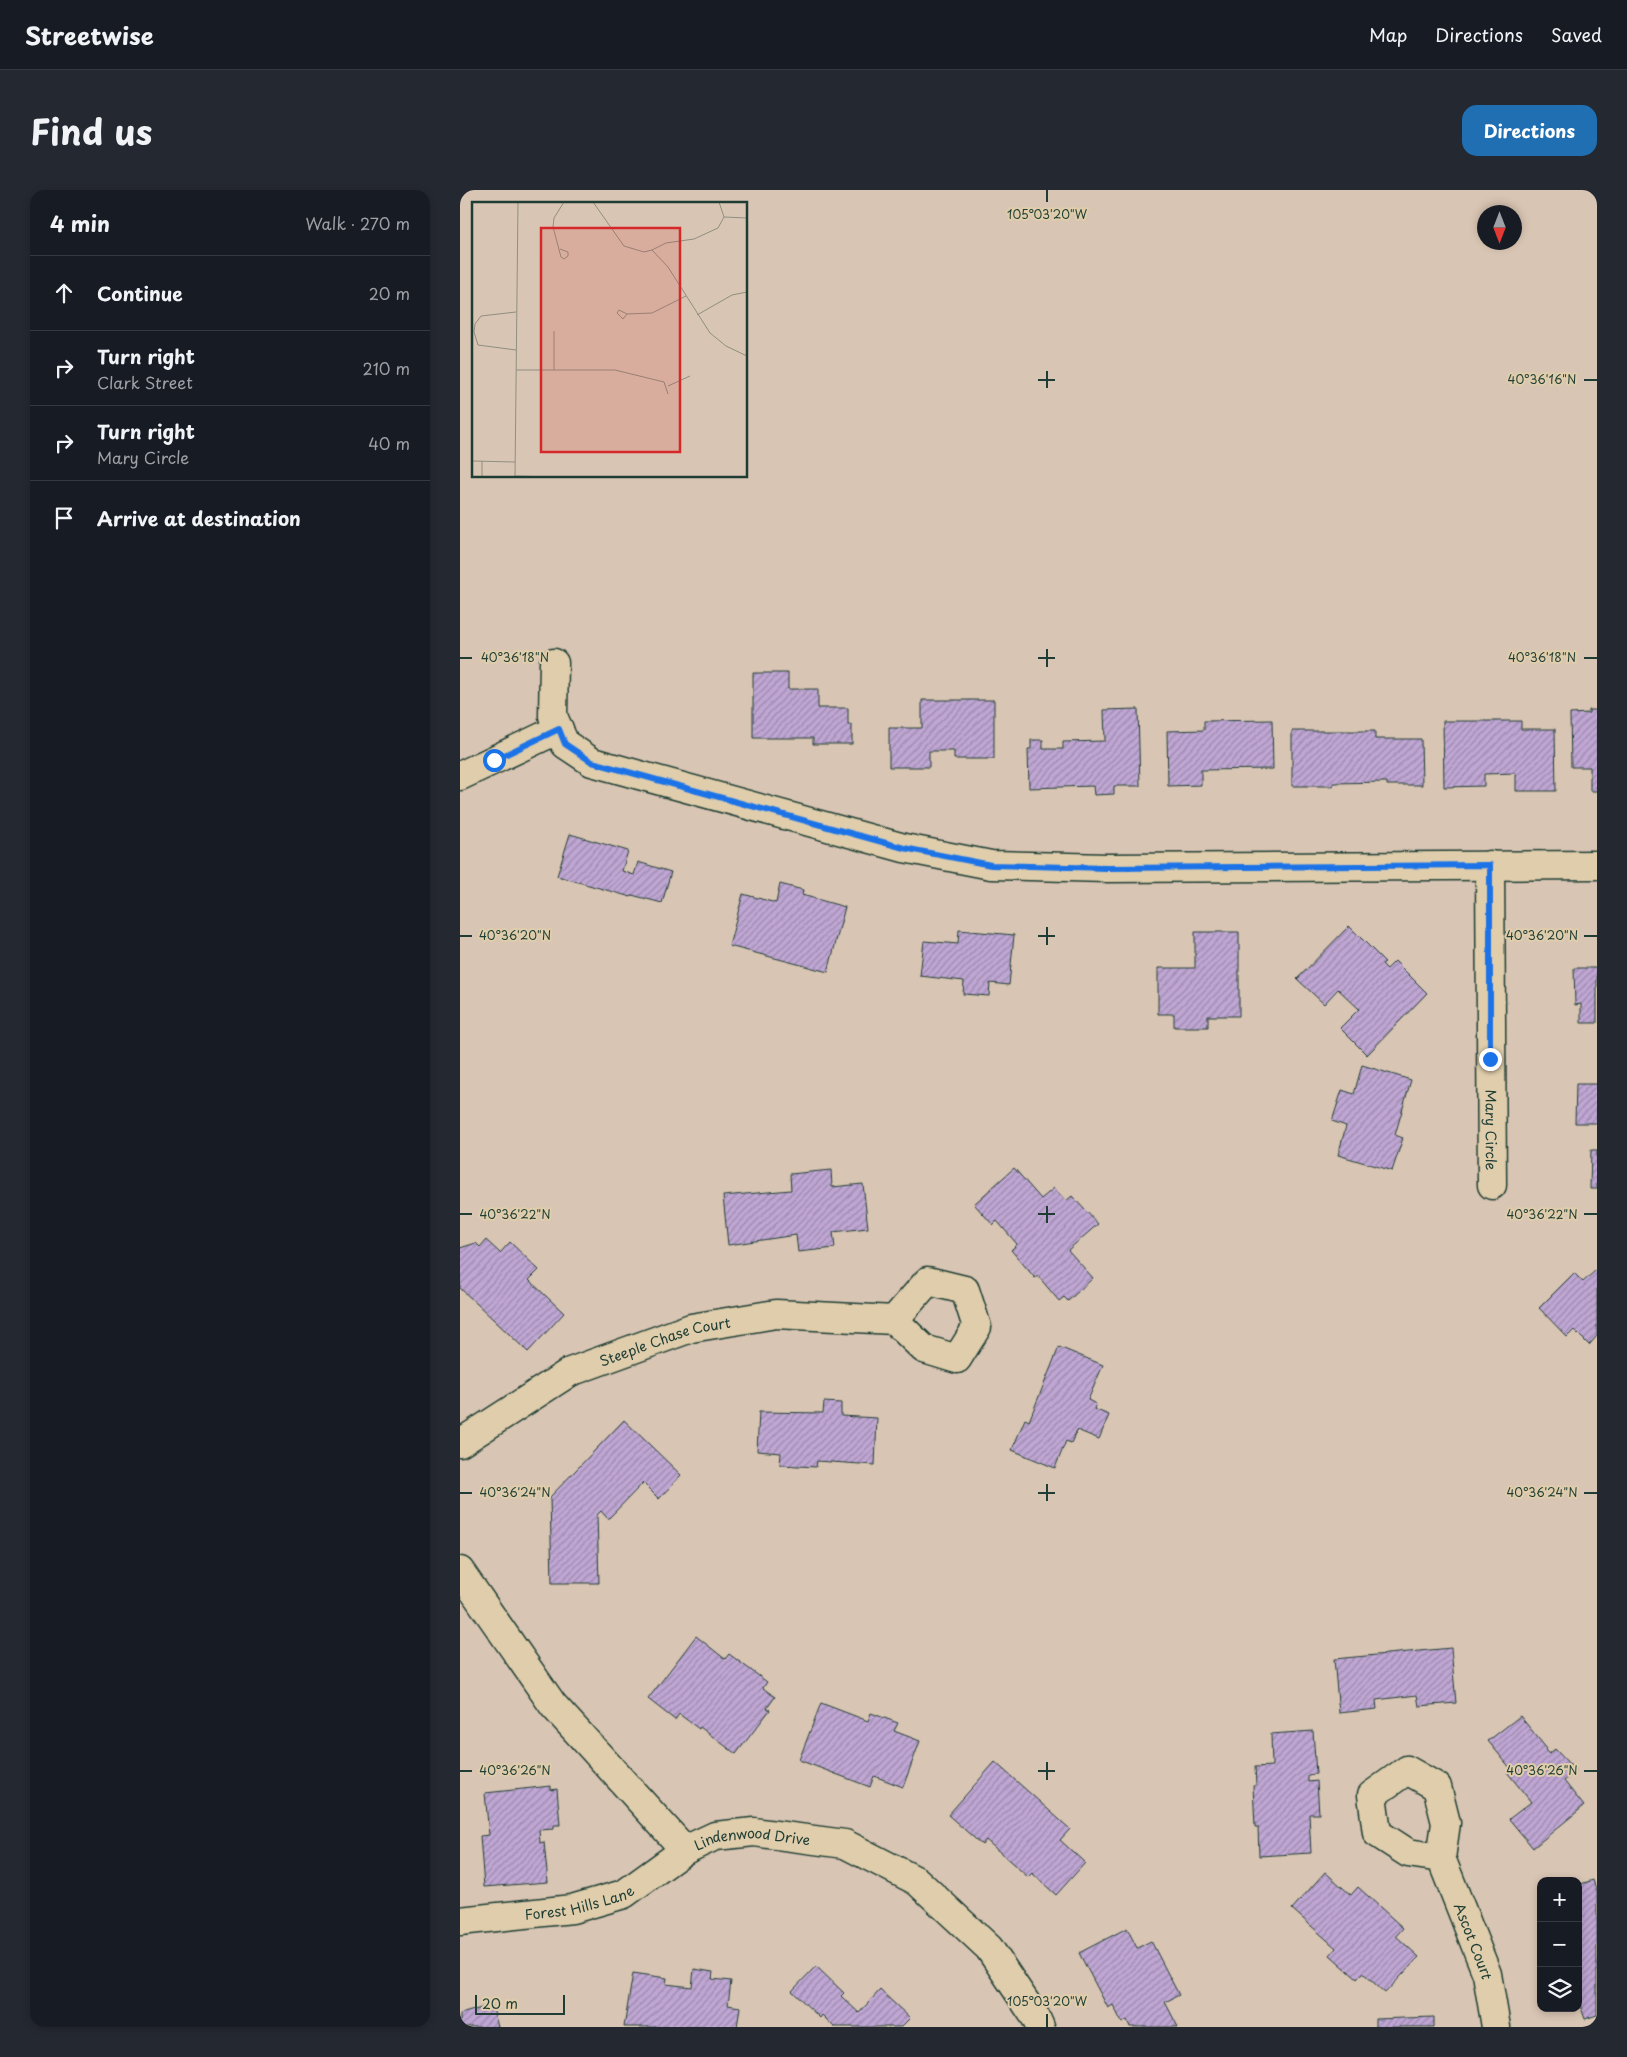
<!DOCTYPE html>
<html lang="en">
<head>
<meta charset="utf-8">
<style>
	body { margin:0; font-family:"Playpen Sans",sans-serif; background:#242831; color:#f1f3f6 }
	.controls { position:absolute; right:15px; bottom:15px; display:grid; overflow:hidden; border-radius:10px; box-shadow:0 2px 8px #0003 }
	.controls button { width:45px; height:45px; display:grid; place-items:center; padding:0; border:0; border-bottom:1px solid #363941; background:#171b24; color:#f1f3f6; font:25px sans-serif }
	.compass { position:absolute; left:1017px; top:15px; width:45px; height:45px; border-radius:50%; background:#171b24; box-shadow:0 2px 8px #0003; rotate:180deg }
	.scale { position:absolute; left:15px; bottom:12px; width:90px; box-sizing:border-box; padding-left:5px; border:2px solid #1f3d34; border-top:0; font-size:14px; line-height:18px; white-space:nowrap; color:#1f3d34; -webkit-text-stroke:4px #dfcdab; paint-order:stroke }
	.stop { position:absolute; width:15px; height:15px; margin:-11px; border:4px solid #1a73e8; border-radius:50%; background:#fff }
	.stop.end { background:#1a73e8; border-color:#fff; box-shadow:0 1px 5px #0008 }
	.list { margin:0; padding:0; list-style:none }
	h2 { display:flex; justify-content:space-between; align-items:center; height:65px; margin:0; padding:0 20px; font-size:21px }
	h2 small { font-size:16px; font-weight:400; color:#9ea1a6 }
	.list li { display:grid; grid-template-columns:32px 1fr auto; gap:15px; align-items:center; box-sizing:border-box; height:75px; padding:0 20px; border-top:1px solid #363941 }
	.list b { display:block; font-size:19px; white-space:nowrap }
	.list p { margin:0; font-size:16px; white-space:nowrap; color:#9ea1a6 }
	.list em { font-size:16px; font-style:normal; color:#9ea1a6 }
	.icon { flex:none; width:28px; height:28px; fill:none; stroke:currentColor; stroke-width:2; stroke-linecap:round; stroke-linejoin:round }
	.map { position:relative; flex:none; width:1137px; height:1837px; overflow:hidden; border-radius:15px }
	header { display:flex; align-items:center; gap:30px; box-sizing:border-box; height:70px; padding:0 25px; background:#171b24; border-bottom:1px solid #363941 }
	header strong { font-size:24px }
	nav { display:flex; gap:28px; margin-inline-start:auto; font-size:18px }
	.intro { display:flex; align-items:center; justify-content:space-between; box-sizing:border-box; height:120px; padding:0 30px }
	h1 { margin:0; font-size:35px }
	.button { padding:12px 22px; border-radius:15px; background:#1f6fb2; color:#fff; font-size:18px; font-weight:700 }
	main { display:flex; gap:30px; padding:0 30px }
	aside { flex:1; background:#171b24; border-radius:15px; box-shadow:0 2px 8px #0003 }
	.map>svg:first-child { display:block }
	.building { fill:url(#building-hatch); stroke:#1f3d34 }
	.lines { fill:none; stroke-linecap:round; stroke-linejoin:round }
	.minor-casing { stroke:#1f3d34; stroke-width:31 }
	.minor { stroke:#dfcdab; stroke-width:28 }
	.route { stroke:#1a73e8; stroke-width:6 }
	.ticks { fill:none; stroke:#1f3d34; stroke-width:2 }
	.labels { text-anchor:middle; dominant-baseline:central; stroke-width:4; stroke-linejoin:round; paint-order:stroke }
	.street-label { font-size:14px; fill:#1f3d34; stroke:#dfcdab }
	.inset-road { fill:none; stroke:#8f8f80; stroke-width:1 }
	.view { fill:#d62828; fill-opacity:0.15; stroke:#d62828; stroke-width:2.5 }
	.inset-edge { fill:none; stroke:#1f3d34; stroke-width:2.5 }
	.ticks-label { font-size:12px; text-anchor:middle; fill:#1f3d34; stroke:#dfcdab; stroke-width:4; stroke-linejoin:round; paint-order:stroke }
</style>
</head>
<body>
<header>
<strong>Streetwise</strong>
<nav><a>Map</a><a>Directions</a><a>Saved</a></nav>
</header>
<div class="intro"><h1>Find us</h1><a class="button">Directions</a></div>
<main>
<aside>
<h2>4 min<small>Walk · 270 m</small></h2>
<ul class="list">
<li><svg class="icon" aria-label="ahead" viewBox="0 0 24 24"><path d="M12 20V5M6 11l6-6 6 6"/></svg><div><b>Continue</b></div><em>20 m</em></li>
<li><svg class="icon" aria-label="right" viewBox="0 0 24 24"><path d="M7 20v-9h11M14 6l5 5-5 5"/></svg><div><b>Turn right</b><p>Clark Street</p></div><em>210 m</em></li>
<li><svg class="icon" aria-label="right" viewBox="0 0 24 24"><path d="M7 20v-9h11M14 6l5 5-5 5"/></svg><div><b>Turn right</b><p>Mary Circle</p></div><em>40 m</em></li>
<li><svg class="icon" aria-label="arrive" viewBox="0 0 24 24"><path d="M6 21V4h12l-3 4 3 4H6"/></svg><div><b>Arrive at destination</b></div></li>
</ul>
</aside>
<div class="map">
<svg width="1137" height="1837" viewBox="0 0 1137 1837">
	<defs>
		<pattern id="building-hatch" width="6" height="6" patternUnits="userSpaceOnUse" patternTransform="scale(1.25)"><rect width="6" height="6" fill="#bfa6d3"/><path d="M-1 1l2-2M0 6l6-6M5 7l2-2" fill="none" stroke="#9b88ac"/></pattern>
	</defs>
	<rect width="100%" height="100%" fill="#d9c5b3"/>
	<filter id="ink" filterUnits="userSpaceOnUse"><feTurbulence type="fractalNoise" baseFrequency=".02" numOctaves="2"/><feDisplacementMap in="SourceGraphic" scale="10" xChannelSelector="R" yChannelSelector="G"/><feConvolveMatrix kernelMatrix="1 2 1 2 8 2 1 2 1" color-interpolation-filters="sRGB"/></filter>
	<g filter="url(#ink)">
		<path class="building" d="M293,483H328V499H358V518H388V535H392V554H353V548H293Z
			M462,510H534V569H494V561H469V577H429V538H462Z
			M678,519L680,596H654V604L634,605L633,596L569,598L568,559H571V550H583V559H603V552L645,551L644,520Z
			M1129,520H1137V601H1130V577H1111L1110,524L1129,523Z
			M812,530L813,579L741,580V595L708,596L707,541L744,540V531Z
			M983,531H1061V539H1095L1096,601H1056V583L1024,584V596L984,597Z
			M832,541H915V549H961L962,595H927V592L873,593V596H832Z
			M110,644L168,661L162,681L174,685L178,672L211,682L202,713L172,705L171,707L97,686Z
			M320,694L343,700L342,705L385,717L368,782L269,756L283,704L316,713Z
			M889,736L925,772L922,774L927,779L935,771L967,803L907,865L880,838L899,819L878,799L864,814L837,789Z
			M499,740L554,745L549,795L530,793L529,806L503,804L504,791L460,786L464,751L498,754Z
			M735,742H779V826H748V837H714V824H698V778H735Z
			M1114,778H1137V833H1121V814L1115,815Z
			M902,875L951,890L935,945L943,948L932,981L878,965L886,936L872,931L882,900L894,904Z
			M1116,894H1137V933H1115Z
			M1131,960H1137V999H1130Z
			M554,978L581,1009L594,998L606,1011L612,1006L638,1034L608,1060L633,1088L608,1111L604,1107L599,1111L578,1086L575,1088L551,1060L557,1054L537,1031L533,1035L514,1014Z
			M371,980L372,997L403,994L408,1038L373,1042L375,1058L338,1062L336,1045L268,1055L263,1006L331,1000L330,984Z
			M26,1050L40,1063L50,1052L79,1080L69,1090L104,1123L68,1162L0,1098V1058L16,1053L20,1057Z
			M1137,1079V1146L1129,1155L1114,1140L1107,1147L1079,1118L1114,1083L1123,1092Z
			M599,1157L643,1175L628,1210L636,1214L634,1219L649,1225L639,1249L617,1240L611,1253L606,1251L595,1278L552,1260L565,1229L569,1231Z
			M364,1212L381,1213V1226L417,1228L415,1275L357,1271L356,1277L320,1275L321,1263L297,1261L299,1222L363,1223Z
			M164,1230L221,1285L199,1309L183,1293L148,1329L141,1321L137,1325L139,1393H92L90,1307Z
			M236,1446L265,1469L269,1464L307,1492L303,1498L315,1507L307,1518L310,1520L276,1564L240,1537L239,1539L219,1524L215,1530L188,1509Z
			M991,1458L996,1513L959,1516L957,1505L916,1510L917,1519L879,1523L874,1469Z
			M361,1513L408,1531L411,1523L438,1533L434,1541L460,1551L443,1597L414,1586L410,1597L339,1570Z
			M1060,1526L1087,1559L1085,1560L1089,1564L1095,1559L1116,1581L1104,1591L1124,1616L1073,1658L1049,1629L1071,1612L1047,1582L1051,1579L1028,1551Z
			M853,1541L856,1584L848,1585V1592L857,1591L859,1624H849L851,1663L799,1666L798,1637H795L793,1596L796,1595L795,1577L812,1576L811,1544Z
			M535,1572L610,1639L600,1650L625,1673L596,1705L572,1683L568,1687L526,1650L522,1655L488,1625Z
			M91,1596V1600L97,1599L100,1635H94V1639L79,1640L80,1653L84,1652L88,1692L24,1697L20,1646L29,1645L25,1603Z
			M865,1682L891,1705L898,1697L943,1738L936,1746L959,1767L925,1803L903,1783L897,1789L870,1765L876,1758L832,1719Z
			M1133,1690L1137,1701V1825L1125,1829L1118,1809V1695Z
			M667,1738L677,1758L691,1751L719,1805L705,1812L718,1837H670L667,1830L662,1833L653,1815L648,1818L619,1763Z
			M356,1776L384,1803L381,1806L399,1823L420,1800L450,1828L441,1837H374L362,1825L360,1828L332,1801Z
			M234,1779L253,1782L252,1789L271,1791L268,1815L280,1817L277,1837H164L173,1783L207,1788L206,1794L232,1797Z
			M32,1815L38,1837H0V1824Z
			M974,1827V1837H915V1829Z"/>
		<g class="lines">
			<defs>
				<g id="minor">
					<path d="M94,473L93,526L105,554L132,572L444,658L531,675L647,678L1137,675"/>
					<path d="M0,586L99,539"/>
					<path id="s1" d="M1030,675L1032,995"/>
					<path id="s2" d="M0,1253L110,1182L231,1138L316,1124L434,1130L464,1159L497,1169L517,1137L505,1100L468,1091L434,1130"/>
					<path id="s3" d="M0,1381L93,1515L225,1660L255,1646L294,1642L385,1654L457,1691L529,1758L576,1828L580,1837"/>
					<path id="s4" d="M981,1668L948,1663L917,1643L912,1605L947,1580L977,1597L986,1633L981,1668L1027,1784L1036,1837"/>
					<path id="s5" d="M0,1731L112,1719L164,1704L225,1660"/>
				</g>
			</defs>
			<use href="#minor" class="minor-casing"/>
			<use href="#minor" class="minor"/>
		</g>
	</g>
	<g class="lines" filter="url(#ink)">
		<path class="route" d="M34,570L99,539L105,554L132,572L444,658L531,675L647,678L1030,675V869"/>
	</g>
	<path class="ticks" d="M587,0V12M587,181V198M578,190H595M1124,190H1137M587,459V477M0,468H12M578,468H595M1124,468H1137M587,737V755M0,746H12M578,746H595M1124,746H1137M587,1016V1033M0,1024H12M578,1024H595M1124,1024H1137M587,1294V1311M0,1303H12M578,1303H595M1124,1303H1137M587,1572V1590M0,1581H12M578,1581H595M1124,1581H1137M587,1824V1837"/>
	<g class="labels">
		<g class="street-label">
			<text stroke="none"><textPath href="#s1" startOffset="265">Mary Circle</textPath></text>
			<text stroke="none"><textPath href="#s2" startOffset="231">Steeple Chase Court</textPath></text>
			<text stroke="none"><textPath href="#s3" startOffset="429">Lindenwood Drive</textPath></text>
			<text stroke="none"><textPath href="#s5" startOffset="121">Forest Hills Lane</textPath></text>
			<text stroke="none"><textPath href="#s4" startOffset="348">Ascot Court</textPath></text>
		</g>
	</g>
	<g transform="translate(12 12)">
		<rect width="275" height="275" fill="#d9c5b3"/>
		<path class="inset-road" d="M121,0L152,44L172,50L180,48L196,65L238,131L254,144L275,154M252,15L275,16M88,47L96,50V54L92,57L89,55L81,25L82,16L92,0M180,48L194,41L222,37L246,26L252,15L247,0M155,112L151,117L145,111L147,108L155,112L180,111L214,94M225,113L260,93L275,90M82,129V168M44,148L6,143L2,130L3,122L9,114L44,110M44,168H143L192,180L196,192M196,184L218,174M0,259L43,260M43,274L80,275M10,275V259M43,275L46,0"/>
		<path class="view" d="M69,26H208V250H69Z"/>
		<rect width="275" height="275" class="inset-edge"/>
	</g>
	<g class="ticks-label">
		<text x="587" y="29">105°03'20"W</text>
		<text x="1082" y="194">40°36'16"N</text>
		<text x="1082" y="472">40°36'18"N</text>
		<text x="55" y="472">40°36'18"N</text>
		<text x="1082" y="750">40°36'20"N</text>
		<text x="55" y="750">40°36'20"N</text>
		<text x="1082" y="1029">40°36'22"N</text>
		<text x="55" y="1029">40°36'22"N</text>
		<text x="1082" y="1307">40°36'24"N</text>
		<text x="55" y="1307">40°36'24"N</text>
		<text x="1082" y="1585">40°36'26"N</text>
		<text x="55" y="1585">40°36'26"N</text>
		<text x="587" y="1816">105°03'20"W</text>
	</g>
</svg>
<div class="controls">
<button>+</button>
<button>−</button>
<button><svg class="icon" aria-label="layers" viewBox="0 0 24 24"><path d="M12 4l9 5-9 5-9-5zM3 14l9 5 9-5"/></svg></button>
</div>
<svg class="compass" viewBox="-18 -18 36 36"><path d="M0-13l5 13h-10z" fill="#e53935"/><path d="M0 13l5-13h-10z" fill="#9ea1a6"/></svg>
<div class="scale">20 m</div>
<div class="stop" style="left:34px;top:570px"></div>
<div class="stop end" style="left:1030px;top:869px"></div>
</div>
</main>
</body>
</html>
